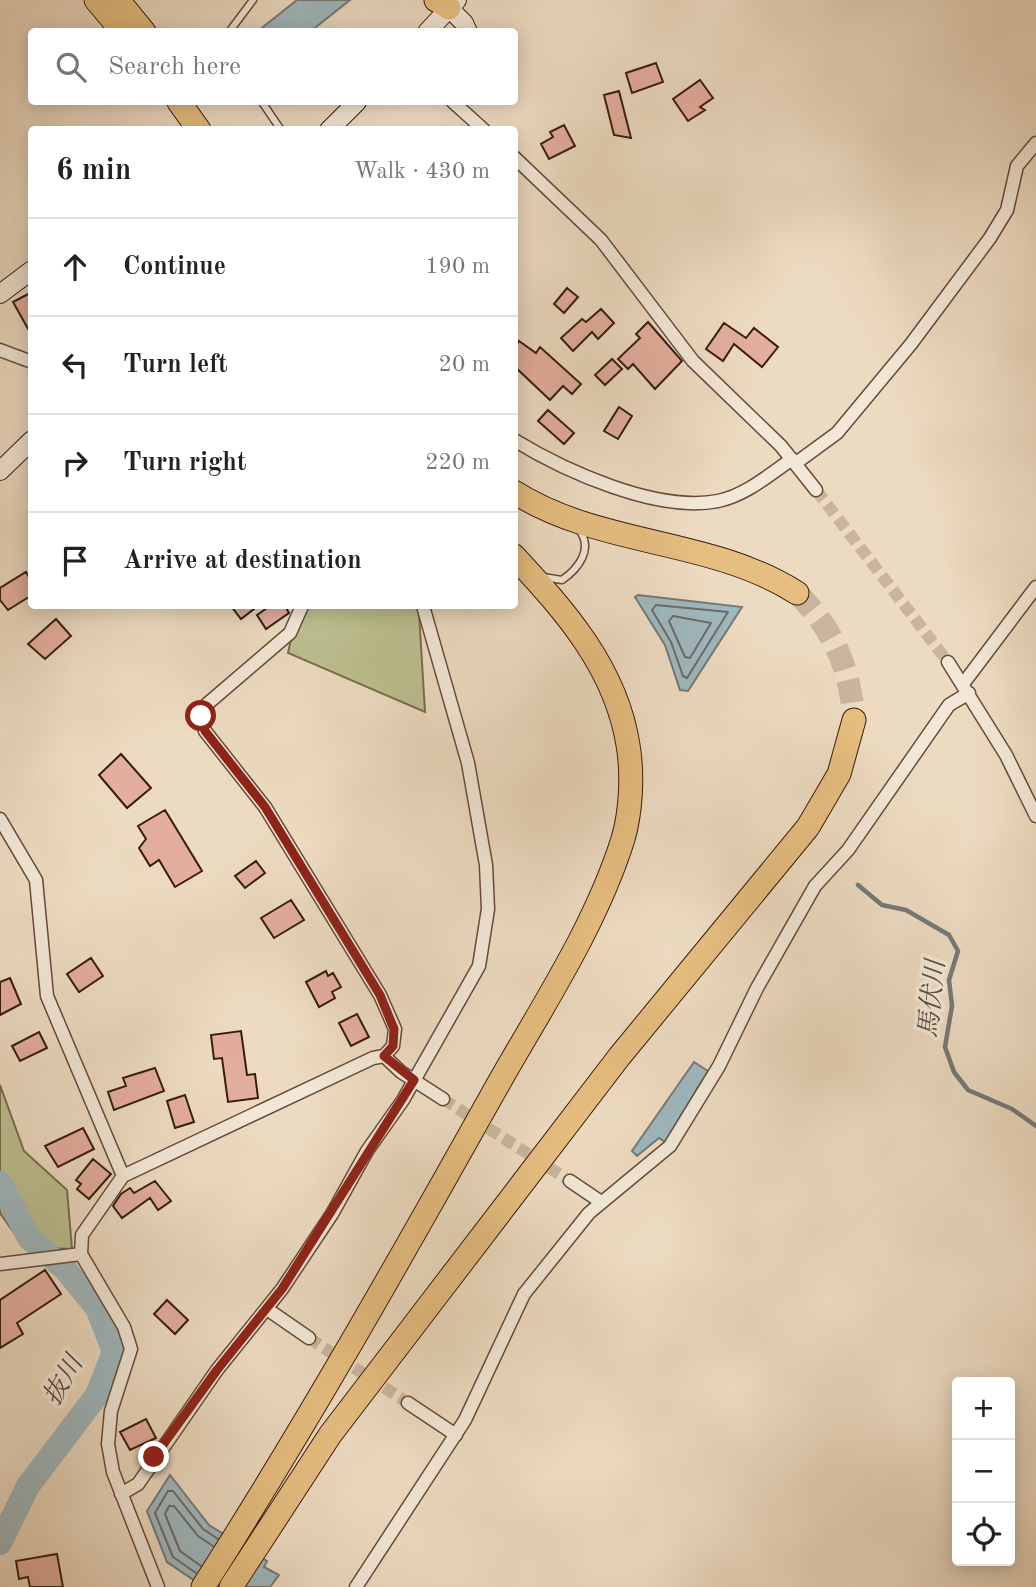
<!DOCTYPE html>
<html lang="en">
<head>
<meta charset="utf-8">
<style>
	body { margin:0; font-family:"Old Standard TT","Noto Serif JP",serif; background:#f2f2f2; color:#222 }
	.controls { position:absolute; right:21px; bottom:21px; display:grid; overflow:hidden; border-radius:7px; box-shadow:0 4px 18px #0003 }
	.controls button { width:63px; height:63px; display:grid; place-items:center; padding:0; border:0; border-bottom:2px solid #e0e0e0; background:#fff; color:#222; font:35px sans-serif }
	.stop { position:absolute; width:21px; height:21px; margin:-16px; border:5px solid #8f2418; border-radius:50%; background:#fff }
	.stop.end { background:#8f2418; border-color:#fff; box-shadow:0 2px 7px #0008 }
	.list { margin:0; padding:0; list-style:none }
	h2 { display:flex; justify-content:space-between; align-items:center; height:91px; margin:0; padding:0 28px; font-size:30px }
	h2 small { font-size:23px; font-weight:400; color:#767676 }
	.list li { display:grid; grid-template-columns:46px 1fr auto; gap:21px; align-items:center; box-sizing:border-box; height:98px; padding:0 28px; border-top:2px solid #e0e0e0 }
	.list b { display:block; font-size:26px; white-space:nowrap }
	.list em { font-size:23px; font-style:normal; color:#767676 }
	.icon { flex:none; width:38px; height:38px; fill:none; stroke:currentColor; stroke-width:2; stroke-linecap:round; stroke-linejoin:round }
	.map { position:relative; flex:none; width:1036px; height:1587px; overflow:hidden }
	.search { position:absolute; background:#fff; box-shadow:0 4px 18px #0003; left:28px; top:28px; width:490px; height:77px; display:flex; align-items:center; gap:18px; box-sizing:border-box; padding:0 24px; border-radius:7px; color:#767676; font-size:26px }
	.panel { position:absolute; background:#fff; box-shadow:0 4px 18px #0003; left:28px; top:126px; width:490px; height:483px; border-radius:7px }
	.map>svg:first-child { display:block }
	.green { fill:#bcbf90; stroke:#7a6d4f; stroke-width:2 }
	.water { fill:#9fb8bf; stroke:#757978; stroke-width:2 }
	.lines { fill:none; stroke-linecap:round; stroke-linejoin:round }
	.shore { stroke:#6b6a66; stroke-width:2 }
	.stream { stroke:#757978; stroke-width:4.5 }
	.river { stroke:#9fb8bf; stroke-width:24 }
	.building { fill:#e4ae9e; stroke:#371b0e; stroke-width:2 }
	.street-tunnel { stroke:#c9b59d; stroke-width:12; stroke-dasharray:12 6; stroke-linecap:butt }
	.highway-tunnel { stroke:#c9b59d; stroke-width:23; stroke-dasharray:23 11; stroke-linecap:butt }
	.lane-casing { stroke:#644b3b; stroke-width:9 }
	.street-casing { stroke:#644b3b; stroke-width:15 }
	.secondary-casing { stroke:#371b0e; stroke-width:20 }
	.highway-casing { stroke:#371b0e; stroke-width:25 }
	.lane { stroke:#f3e8d7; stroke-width:6 }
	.street { stroke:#f3e8d7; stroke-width:12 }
	.secondary { stroke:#f3e8d7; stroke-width:18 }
	.highway { stroke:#e6be80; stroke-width:23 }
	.route { stroke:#8f2418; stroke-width:9 }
	.labels { text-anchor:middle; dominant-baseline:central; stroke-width:7; stroke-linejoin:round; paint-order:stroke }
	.water-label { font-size:26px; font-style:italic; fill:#564a43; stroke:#f3e8d7 }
</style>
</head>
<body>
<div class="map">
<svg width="1036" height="1587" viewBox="0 0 1036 1587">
	<rect width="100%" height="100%" fill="#eddbc1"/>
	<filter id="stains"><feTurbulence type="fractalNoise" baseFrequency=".00286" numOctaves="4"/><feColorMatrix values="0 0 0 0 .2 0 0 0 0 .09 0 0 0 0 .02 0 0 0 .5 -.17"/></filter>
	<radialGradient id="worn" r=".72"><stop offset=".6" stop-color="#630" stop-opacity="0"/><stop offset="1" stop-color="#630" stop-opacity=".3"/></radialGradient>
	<path class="green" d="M298,606H416L419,613L425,712L288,653Z
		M0,1085L24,1151L67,1190L72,1249L24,1247L0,1213Z"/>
	<path class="water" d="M297,0H350L311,31H258Z
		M638,595L742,607L688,691L680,690L665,645L635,597Z
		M694,1062L708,1071L665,1142L659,1138L637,1156L632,1151Z
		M170,1475L209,1525L267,1561L264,1567L279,1575L270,1587H204L167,1562L147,1511Z"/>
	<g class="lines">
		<path class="shore" d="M656,605L728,612L687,678L683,676L671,642L652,610Z
			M673,616L711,623L690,658L685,657L669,621Z
			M201,1566L180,1551L165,1514L169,1506H174L198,1536L213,1546
			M196,1573L173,1557L155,1513L168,1491H173L203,1529L218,1539"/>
		<path class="stream" d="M858,885L882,905L906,910L949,935L958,951L949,980L952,1006L945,1047L954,1072L968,1090L1012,1109L1036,1126"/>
		<path class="river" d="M0,1183L29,1238L65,1269L97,1308L114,1352L97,1395L28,1486L0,1543"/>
	</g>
	<path class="building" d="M656,63L663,82L632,93L626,73Z
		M700,80L713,98L700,107L705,110L688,121L673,99Z
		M619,91L631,138L614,135L604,95Z
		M564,125L575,146L549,159L541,144L553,137L550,132Z
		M567,288L578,297L564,313L554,304Z
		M32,292V336L13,302Z
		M601,309L614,323L598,339L592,332L573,351L561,338L582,319L586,322Z
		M648,322L682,361L655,389L633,364L628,369L618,359L640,338L636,334Z
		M724,323L746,338L754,328L778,347L762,367L734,344L723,361L706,349Z
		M519,341L536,353L540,347L581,384L572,394L563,386L550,400L514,366V348Z
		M612,359L622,369L605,385L595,375Z
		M619,407L632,416L618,439L604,431Z
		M548,410L574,433L564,444L538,421Z
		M26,572L32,582V595L8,610L0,600V588Z
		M231,606H258L241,619Z
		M270,606H285L289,613L266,629L257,615Z
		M56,619L71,636L45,659L28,644Z
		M121,754L151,788L127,808L99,775Z
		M165,810L202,871L175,887L159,860L150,866L139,848L146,839L138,826Z
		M256,861L265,873L245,888L235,876Z
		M291,900L304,920L274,938L261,918Z
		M91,958L103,976L79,992L67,974Z
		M326,971L328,976L333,973L341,987L332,992L335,998L319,1007L306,982Z
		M10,978L21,1004L0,1015V982Z
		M357,1014L369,1037L351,1046L339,1023Z
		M241,1031L247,1075L255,1074L258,1098L228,1102L222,1058L214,1059L211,1035Z
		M39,1032L47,1048L20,1061L12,1046Z
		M155,1068L164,1091L114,1110L108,1092L126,1086L123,1078Z
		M185,1095L194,1122L175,1128L167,1101Z
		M83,1128L94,1149L58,1167L45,1146Z
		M93,1159L111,1174L89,1199L77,1189L81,1184L76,1180Z
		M155,1181L171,1201L158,1210L150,1198L122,1218L113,1206L121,1194L130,1188L134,1193Z
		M45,1270L61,1294L17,1323L23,1334L0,1348V1300Z
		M167,1300L188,1320L175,1334L154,1314Z
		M146,1419L156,1438L130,1450L120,1432Z
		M57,1554L63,1587H30L28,1577L19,1579L16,1561Z"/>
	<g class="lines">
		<path class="street-tunnel" d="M816,490L948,662
			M443,1099L570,1181
			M309,1338L408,1403"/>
		<path class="highway-tunnel" d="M797,593C834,630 850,668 854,720"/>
		<defs>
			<path id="lane" d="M229,32L253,0
				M262,102L281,130
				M543,577L562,580C578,569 594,549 579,530"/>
			<path id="street" d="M453,102L484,130
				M514,157L601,240L693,361L781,446L816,490
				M0,350L32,362
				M514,440C565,471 657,513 718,501C746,495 769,475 792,459
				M796,463L837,433L911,344L990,238L1007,210L1017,166L1036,143
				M302,606L290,633L206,705L201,716L205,731L265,807L380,995L395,1029L393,1046L384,1056
				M948,662L1006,755L1036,816
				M963,684L1036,587
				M0,819L36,880L47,996L123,1176
				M570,1181L601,1202
				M81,1254L124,1327L131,1349L111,1411L108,1444L113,1472L158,1587
				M0,1264L81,1254L82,1235L123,1176L373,1058L384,1056L401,1072L443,1099
				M267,1309L309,1338
				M408,1403L456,1435
				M121,1494L138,1484L217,1370L282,1289L332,1214L367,1151L403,1100L479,966L488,909L486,865L468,763L423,606
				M356,1587L465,1420L524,1294L589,1213L670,1146L719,1066L757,988L815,886L848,850L949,705L969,693"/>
			<path id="secondary" d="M449,8L464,23L468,32
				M427,32L457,0
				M329,130L357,102
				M0,294L32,270
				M0,471L32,440"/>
			<path id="highway" d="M96,0L123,32
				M118,0L144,32
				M436,0L449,8
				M179,102L199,130
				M514,492C601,547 711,538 797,593
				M203,1587C305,1427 398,1263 491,1097C537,1014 594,931 623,839C631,812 633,774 628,745C616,668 565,611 514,556
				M231,1587L330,1435L619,1057L808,827L839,774L854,720"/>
		</defs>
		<use href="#lane" class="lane-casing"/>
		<use href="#street" class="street-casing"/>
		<use href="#secondary" class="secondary-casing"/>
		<use href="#highway" class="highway-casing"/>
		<use href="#lane" class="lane"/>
		<use href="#street" class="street"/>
		<use href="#secondary" class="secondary"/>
		<use href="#highway" class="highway"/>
	</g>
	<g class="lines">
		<path class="route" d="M154,1457L217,1370L282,1289L414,1080L384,1056L393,1046L394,1029L380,995L265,807L205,731L201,716"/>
	</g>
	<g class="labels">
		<g class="water-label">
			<text transform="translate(933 999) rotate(-84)">馬伏川</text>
			<text transform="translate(64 1381) rotate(-60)">抜川</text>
		</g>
	</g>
	<rect width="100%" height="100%" filter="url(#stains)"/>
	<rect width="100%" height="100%" fill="url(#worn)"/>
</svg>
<div class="controls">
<button>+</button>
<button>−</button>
<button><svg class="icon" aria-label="locate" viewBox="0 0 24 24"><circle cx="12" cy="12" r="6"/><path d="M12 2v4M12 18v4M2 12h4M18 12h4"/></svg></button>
</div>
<div class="stop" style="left:201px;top:716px"></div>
<div class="stop end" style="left:154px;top:1457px"></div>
<div class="search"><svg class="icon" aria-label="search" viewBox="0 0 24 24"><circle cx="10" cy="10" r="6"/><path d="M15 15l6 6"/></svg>Search here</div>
<section class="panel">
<h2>6 min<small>Walk · 430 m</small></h2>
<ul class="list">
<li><svg class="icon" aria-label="ahead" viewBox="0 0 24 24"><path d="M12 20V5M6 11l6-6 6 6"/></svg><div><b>Continue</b></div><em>190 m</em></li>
<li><svg class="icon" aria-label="left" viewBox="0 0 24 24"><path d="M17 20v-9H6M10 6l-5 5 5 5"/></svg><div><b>Turn left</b></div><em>20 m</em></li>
<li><svg class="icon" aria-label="right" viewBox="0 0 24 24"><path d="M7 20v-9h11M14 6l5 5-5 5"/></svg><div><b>Turn right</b></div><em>220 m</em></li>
<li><svg class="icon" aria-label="arrive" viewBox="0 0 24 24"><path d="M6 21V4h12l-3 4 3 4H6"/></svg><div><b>Arrive at destination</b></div></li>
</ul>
</section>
</div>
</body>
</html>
